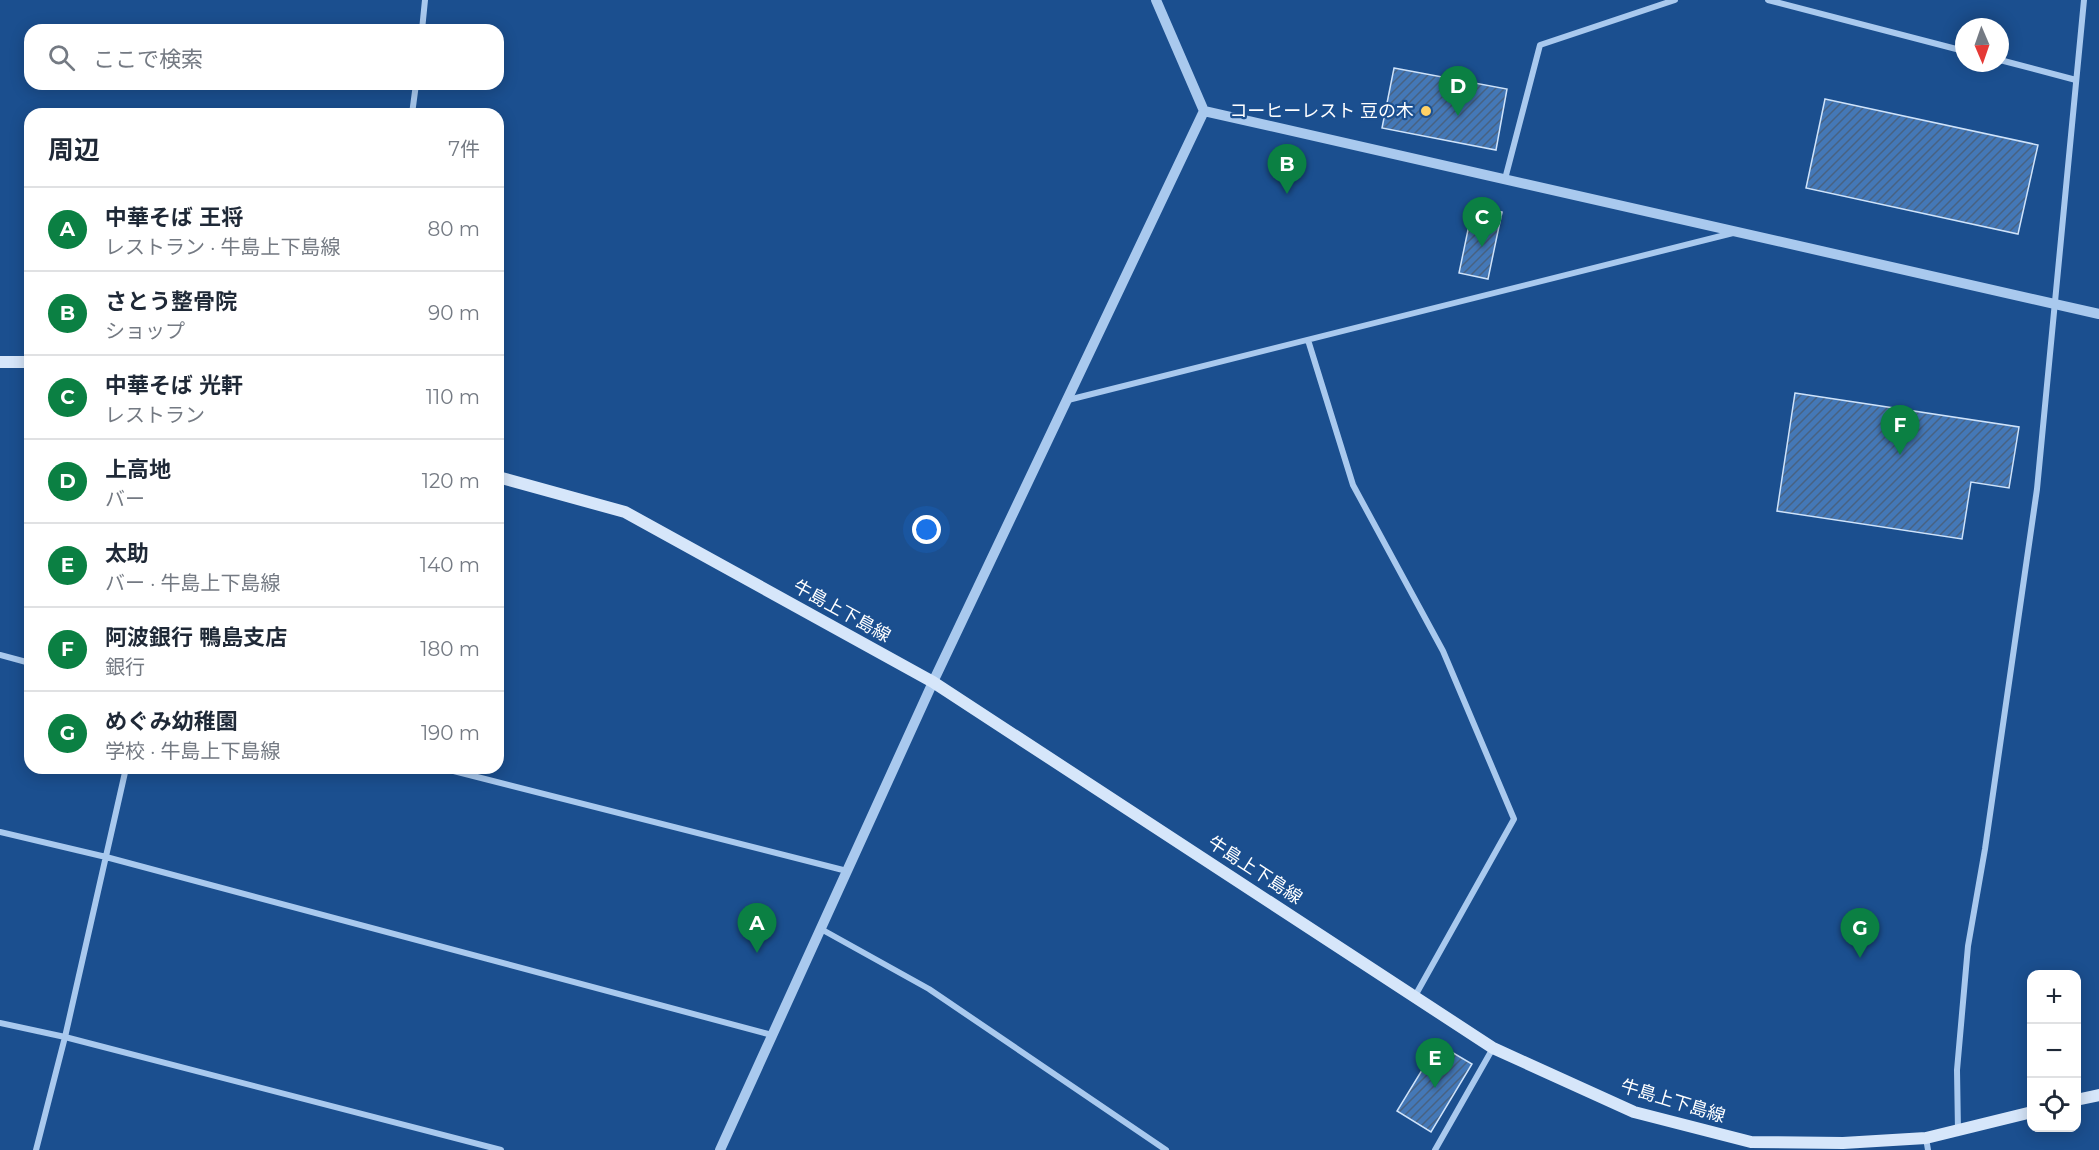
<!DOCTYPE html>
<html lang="ja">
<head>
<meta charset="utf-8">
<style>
	body { margin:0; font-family:Montserrat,"Noto Sans JP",sans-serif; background:#f2f2f3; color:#1f2937 }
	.controls { position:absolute; right:18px; bottom:18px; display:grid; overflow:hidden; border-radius:12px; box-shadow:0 3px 15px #0003 }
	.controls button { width:54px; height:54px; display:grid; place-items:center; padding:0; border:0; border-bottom:2px solid #e0e1e3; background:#fff; color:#1f2937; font:30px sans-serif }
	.compass { position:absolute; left:1955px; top:18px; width:54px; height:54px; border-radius:50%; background:#fff; box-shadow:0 3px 15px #0003; rotate:178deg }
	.you { position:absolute; left:927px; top:530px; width:21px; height:21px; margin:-15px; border:4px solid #fff; border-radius:50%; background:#1a73e8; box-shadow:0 0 0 9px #1a73e833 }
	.badge { display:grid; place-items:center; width:39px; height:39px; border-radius:50%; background:#0b8043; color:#fff; font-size:20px; font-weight:700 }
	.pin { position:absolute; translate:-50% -50px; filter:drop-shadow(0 2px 3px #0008) }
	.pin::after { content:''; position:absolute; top:32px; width:21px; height:18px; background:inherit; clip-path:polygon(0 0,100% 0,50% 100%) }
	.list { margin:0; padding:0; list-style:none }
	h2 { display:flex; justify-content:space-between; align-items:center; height:78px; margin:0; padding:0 24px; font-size:26px }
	h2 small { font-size:20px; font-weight:400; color:#747a83 }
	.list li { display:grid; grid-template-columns:39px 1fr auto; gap:18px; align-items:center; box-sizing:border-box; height:84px; padding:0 24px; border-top:2px solid #e0e1e3 }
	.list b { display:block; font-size:22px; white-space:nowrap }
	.list p { margin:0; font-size:20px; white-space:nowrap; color:#747a83 }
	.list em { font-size:20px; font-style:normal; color:#747a83 }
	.icon { flex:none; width:33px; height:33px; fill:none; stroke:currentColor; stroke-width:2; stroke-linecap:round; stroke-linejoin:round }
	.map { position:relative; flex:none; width:2099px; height:1150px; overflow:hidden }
	.search { position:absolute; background:#fff; box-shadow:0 3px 15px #0003; left:24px; top:24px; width:480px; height:66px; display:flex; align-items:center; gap:15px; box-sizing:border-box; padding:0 21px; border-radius:18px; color:#747a83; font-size:22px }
	.panel { position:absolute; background:#fff; box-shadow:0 3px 15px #0003; left:24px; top:108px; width:480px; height:666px; border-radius:18px }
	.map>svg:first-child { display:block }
	.building { fill:url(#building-hatch); stroke:#cfe3fa; stroke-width:1.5 }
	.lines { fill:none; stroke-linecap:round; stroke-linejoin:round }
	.minor { stroke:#a9c9ee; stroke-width:6 }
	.tertiary { stroke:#a9c9ee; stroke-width:10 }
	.secondary { stroke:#d6e6fa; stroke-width:12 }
	.poi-dot { fill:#ffd166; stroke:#1b4f8f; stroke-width:2 }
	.labels { text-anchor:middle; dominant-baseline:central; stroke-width:4.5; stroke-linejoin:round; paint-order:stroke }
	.poi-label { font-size:18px; fill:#fff; stroke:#1b4f8f; text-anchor:end }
	.street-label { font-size:18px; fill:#fff; stroke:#1b4f8f }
</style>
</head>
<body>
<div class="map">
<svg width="2099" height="1150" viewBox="0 0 2099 1150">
	<defs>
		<pattern id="building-hatch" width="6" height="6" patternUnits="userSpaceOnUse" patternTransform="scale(1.5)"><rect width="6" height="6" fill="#4478b7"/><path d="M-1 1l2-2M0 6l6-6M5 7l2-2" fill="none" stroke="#486282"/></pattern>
	</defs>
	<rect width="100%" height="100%" fill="#1b4f8f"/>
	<path class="building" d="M1394,68L1507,89L1496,150L1382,128Z
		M1825,99L2038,145L2018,234L1806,188Z
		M1473,206L1502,212L1488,279L1459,273Z
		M1795,393L2019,427L2009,488L1971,482L1962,539L1777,511Z
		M1438,1044L1472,1064L1431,1132L1397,1111Z"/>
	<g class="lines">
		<path class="minor" d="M1768,0L1964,51
			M422,30L425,0
			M2000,60L2076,80
			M412,114L416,84
			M1505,179L1540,45L1675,0
			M1308,340L1353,485L1443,651L1514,819L1415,996
			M1068,400L1733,233
			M0,655L30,663
			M442,768L847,871
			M0,832L106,857L772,1035
			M821,929L929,989L1166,1150
			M0,1023L65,1037L501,1150
			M1958,1131L1957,1070L1968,946L1985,849L2037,489L2084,0
			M1926,1138L1928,1150
			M36,1150L65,1037L126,768
			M1435,1150L1493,1048"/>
		<path class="tertiary" d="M1204,111L2099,314
			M720,1150L933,682L1204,111L1156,0"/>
		<path class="secondary" d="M0,362H30
			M498,477L625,512L933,682L1493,1048L1634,1112L1751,1142L1843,1143L1926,1138L2032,1112
			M2076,1100L2099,1095"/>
	</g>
	<circle class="poi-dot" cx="1426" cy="111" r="6"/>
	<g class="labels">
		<g class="poi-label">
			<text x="1414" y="111">コーヒーレスト 豆の木</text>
		</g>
		<g class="street-label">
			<text transform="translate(842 611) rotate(29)">牛島上下島線</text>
			<text transform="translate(1255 870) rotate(33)">牛島上下島線</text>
			<text transform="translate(1673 1101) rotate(17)">牛島上下島線</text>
		</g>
	</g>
</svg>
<div class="controls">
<button>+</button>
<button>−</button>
<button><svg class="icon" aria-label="locate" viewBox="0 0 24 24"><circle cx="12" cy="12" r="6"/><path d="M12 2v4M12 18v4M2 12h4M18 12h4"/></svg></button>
</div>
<svg class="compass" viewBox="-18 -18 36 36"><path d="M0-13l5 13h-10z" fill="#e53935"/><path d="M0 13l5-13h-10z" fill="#747a83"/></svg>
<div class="you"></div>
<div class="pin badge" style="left:757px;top:953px">A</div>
<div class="pin badge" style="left:1287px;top:194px">B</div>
<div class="pin badge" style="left:1482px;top:247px">C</div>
<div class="pin badge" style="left:1458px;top:116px">D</div>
<div class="pin badge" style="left:1435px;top:1088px">E</div>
<div class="pin badge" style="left:1900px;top:455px">F</div>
<div class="pin badge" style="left:1860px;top:958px">G</div>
<div class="search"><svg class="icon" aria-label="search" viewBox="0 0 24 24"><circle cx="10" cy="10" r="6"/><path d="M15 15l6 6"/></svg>ここで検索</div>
<section class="panel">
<h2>周辺<small>7件</small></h2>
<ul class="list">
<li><span class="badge">A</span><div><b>中華そば 王将</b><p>レストラン · 牛島上下島線</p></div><em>80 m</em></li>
<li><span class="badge">B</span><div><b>さとう整骨院</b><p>ショップ</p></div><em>90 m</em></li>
<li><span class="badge">C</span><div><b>中華そば 光軒</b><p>レストラン</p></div><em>110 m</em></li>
<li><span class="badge">D</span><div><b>上高地</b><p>バー</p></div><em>120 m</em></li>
<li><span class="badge">E</span><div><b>太助</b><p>バー · 牛島上下島線</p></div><em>140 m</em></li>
<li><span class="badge">F</span><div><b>阿波銀行 鴨島支店</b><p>銀行</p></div><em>180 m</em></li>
<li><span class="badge">G</span><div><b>めぐみ幼稚園</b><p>学校 · 牛島上下島線</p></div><em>190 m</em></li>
</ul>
</section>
</div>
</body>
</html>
